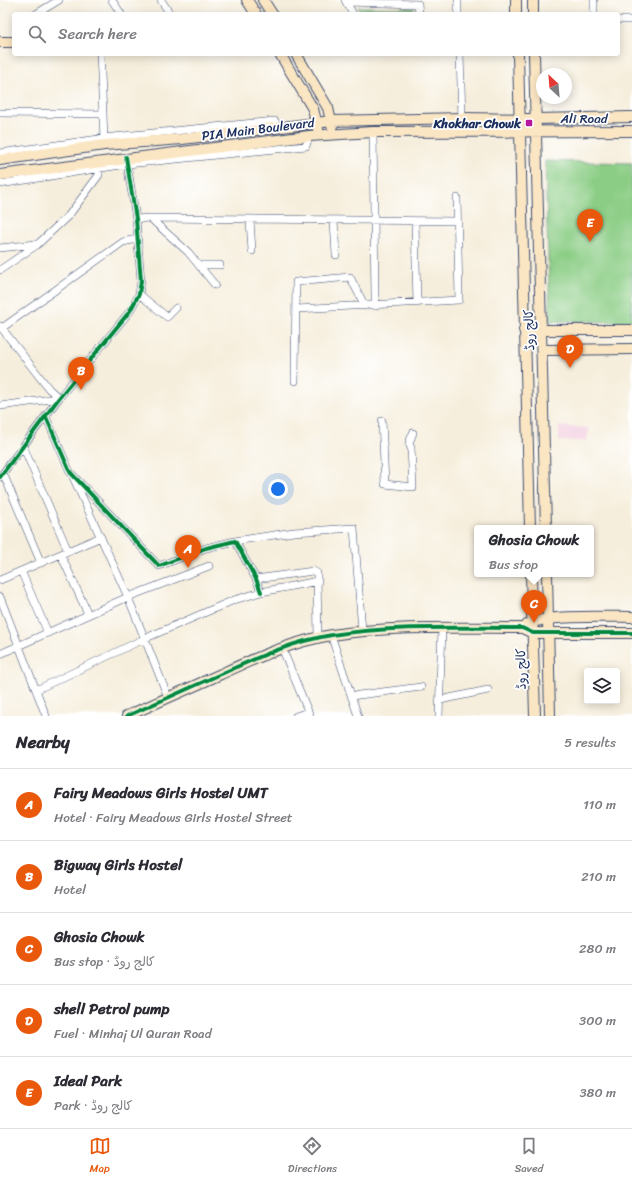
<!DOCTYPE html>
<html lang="en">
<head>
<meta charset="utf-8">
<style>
	body { margin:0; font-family:Sriracha,"Playpen Sans Arabic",sans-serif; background:#f2f2f3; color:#2b2b33 }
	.controls { position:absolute; right:12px; bottom:12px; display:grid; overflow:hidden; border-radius:4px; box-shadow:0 2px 10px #0003 }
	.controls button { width:36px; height:36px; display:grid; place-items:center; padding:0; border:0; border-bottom:1px solid #e1e1e2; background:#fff; color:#2b2b33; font:20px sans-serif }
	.compass { position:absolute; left:536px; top:68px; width:36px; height:36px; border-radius:50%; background:#fff; box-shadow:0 2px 10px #0003; rotate:334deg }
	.you { position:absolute; left:278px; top:489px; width:14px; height:14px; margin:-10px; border:3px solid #fff; border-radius:50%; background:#1a73e8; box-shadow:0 0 0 6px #1a73e833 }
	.badge { display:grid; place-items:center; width:26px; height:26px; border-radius:50%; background:#ea580c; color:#fff; font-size:13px; font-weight:700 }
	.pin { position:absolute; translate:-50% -33px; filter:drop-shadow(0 1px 2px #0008) }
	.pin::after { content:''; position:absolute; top:21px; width:14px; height:12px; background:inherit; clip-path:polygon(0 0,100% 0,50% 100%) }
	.popup { position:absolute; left:474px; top:525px; width:120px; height:52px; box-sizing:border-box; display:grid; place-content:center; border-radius:4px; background:#fff; filter:drop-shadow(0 1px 3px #0005); font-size:13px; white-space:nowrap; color:#7c7c81 }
	.popup b { font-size:15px; color:#2b2b33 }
	.popup::after { content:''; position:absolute; left:50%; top:100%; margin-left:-8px; border:8px solid transparent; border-top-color:#fff }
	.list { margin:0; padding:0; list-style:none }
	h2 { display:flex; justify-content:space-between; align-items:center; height:52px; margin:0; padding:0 16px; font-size:17px }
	h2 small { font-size:13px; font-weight:400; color:#7c7c81 }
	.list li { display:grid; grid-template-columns:26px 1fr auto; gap:12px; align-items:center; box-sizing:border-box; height:72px; padding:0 16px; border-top:1px solid #e1e1e2 }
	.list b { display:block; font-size:15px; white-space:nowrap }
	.list p { margin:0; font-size:13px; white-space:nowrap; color:#7c7c81 }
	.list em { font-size:13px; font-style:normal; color:#7c7c81 }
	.icon { flex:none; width:22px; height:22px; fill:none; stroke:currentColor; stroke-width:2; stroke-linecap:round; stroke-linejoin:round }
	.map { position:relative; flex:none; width:632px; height:716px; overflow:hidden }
	.search { position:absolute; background:#fff; box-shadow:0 2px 10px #0003; left:12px; right:12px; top:12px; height:44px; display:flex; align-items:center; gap:10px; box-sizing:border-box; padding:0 14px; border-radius:4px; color:#7c7c81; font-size:15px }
	.sheet { height:412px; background:#fff }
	nav { display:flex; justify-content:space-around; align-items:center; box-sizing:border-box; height:56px; border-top:1px solid #e1e1e2; background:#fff; font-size:11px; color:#7c7c81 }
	nav a { display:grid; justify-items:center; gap:2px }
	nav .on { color:#ea580c }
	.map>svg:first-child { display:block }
	.built { fill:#f3cfe0 }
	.green { fill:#8bcd85; stroke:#537e72 }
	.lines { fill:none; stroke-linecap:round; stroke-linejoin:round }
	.street-casing { stroke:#3c4c71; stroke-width:8 }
	.secondary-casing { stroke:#3c4c71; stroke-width:12 }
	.street { stroke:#fff; stroke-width:7 }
	.secondary { stroke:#fbe6c3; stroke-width:10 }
	.cycleway-casing { stroke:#fff; stroke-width:6 }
	.cycleway { stroke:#00873e; stroke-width:4 }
	.poi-dot { fill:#b5179e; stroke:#fff; stroke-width:1.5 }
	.labels { text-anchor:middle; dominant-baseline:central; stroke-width:3.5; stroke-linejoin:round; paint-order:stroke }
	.street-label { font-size:13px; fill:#1b2f5e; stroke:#fff }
	.poi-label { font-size:13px; font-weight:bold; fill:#1b2f5e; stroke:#fff; text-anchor:end }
</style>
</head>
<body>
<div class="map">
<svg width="632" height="716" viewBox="0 0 632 716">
	<rect width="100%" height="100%" fill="#fff"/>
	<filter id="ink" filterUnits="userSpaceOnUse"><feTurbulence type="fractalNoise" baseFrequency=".025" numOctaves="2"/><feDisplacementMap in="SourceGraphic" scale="8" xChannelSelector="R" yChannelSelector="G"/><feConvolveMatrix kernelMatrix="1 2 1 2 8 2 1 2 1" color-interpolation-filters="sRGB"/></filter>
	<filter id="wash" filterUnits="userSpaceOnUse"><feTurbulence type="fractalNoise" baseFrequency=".012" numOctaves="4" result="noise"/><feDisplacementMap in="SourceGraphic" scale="16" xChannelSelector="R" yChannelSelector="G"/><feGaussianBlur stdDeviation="0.9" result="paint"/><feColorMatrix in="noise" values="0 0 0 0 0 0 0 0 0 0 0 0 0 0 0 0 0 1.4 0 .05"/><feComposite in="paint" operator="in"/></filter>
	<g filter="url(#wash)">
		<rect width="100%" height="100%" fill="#f6eedc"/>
		<path class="built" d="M559,426L589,428L587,441H559Z"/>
		<path class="green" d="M358,7L414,8V14H361Z
			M545,161L632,163V322L550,321Z"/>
	</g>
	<g filter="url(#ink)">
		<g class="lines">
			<defs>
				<path id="street" d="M112,0L121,14
					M161,0L170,14
					M345,0L353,14
					M458,0V14
					M594,0V14
					M346,2L418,4L419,14
					M36,14L59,0
					M618,20H632
					M100,54L103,114
					M460,54L462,118
					M0,113L103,114L104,141
					M373,132L375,297L376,306
					M0,153L113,137L275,121L278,126
					M0,184L127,164L306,146L309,136
					M150,218L457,221
					M136,219L150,218L188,252L215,285
					M250,220L252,251
					M334,220L336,255
					M415,222L417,303
					M0,248L36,244
					M199,265H220
					M0,270L38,244L69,215L99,175V166
					M139,294L167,317L176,308
					M297,309L459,300L457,198
					M0,326L49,389L59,398
					M2,328L123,242L137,239
					M295,381L296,282L350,277L365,306
					M0,406L59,398
					M46,417L70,472L159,566L206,548L235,541L256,579L261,592
					M382,421L385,484L413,487L411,448L409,443L413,433
					M23,446L68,551
					M3,473L41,563
					M0,477L59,398L130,311L139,294L141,281L136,219L126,157
					M73,477L128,597L168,697
					M235,541L294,532L354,528L362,631
					M61,555L88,614
					M21,571L48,633
					M256,579L313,571L317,573L318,638
					M0,580L101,537
					M0,597L46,716
					M331,635L358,716
					M282,648L310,716
					M0,654L128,597L209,566L190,573
					M36,690L146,638L234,600L261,592L318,581
					M351,696L421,687
					M440,700L488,690
					M296,716L308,712
					M439,716L442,628"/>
				<path id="secondary" d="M247,0L256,14
					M263,0L272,14
					M516,0V14
					M533,0V14
					M0,42H14
					M280,54L313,109L318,129
					M296,54L328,108L332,126
					M518,54L530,528
					M534,54L546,528
					M0,160L104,145L182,139L332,121L462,118L536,119L632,117
					M0,175L309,136L373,132L632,131
					M524,330H632
					M543,350L632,349
					M531,574L535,716
					M547,574L550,716
					M527,625C541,614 611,617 632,617
					M127,716C158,702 189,688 221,674C256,658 293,641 332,635C392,625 461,628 522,628L533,633H632"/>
			</defs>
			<use href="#street" class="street-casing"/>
			<use href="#secondary" class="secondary-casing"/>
			<use href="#street" class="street"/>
			<use href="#secondary" class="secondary"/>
			<defs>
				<path id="cycleway" d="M46,417L70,472L159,566L206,548L235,541L256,579L261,592
					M0,477L59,398L130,311L139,294L141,281L136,219L126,157
					M127,716C158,702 189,688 221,674C256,658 293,641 332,635C392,625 461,628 522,628L533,633H632"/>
			</defs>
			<use href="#cycleway" class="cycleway-casing"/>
			<use href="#cycleway" class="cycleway"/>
		</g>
	</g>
	<rect class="poi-dot" x="525" y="119" width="8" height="8" rx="2"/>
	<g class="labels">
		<g class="street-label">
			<text x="584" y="118">Ali Road</text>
			<text transform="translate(258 129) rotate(-7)">PIA Main Boulevard</text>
			<text transform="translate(529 330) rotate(-92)">کالج روڈ</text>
			<text transform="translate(521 669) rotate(-91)">کالج روڈ</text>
		</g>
		<g class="poi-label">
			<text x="521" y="123">Khokhar Chowk</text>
		</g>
	</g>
</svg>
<div class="controls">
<button><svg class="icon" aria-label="layers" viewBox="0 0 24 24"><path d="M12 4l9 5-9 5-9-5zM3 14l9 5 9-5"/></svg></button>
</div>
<svg class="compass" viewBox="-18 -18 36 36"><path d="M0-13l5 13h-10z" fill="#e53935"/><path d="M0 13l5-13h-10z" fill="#7c7c81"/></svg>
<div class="you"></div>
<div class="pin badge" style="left:188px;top:568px">A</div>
<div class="pin badge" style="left:81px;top:390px">B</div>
<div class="pin badge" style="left:534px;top:623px">C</div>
<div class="popup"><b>Ghosia Chowk</b>Bus stop</div>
<div class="pin badge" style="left:570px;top:368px">D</div>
<div class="pin badge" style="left:590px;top:242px">E</div>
<div class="search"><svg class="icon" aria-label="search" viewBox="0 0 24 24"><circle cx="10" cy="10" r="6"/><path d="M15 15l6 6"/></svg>Search here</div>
</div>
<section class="sheet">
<h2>Nearby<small>5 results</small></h2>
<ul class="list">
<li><span class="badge">A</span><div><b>Fairy Meadows Girls Hostel UMT</b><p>Hotel · Fairy Meadows Girls Hostel Street</p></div><em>110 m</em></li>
<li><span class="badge">B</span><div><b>Bigway Girls Hostel</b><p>Hotel</p></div><em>210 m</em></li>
<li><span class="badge">C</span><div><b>Ghosia Chowk</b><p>Bus stop · کالج روڈ</p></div><em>280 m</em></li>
<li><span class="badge">D</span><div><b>shell Petrol pump</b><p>Fuel · Minhaj Ul Quran Road</p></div><em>300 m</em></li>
<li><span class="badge">E</span><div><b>Ideal Park</b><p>Park · کالج روڈ</p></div><em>380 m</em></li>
</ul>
</section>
<nav>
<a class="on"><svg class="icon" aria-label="map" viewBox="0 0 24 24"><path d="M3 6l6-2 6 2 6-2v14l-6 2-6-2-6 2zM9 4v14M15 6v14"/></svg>Map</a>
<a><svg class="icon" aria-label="directions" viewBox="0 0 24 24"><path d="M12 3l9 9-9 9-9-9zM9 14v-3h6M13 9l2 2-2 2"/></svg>Directions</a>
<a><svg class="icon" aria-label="saved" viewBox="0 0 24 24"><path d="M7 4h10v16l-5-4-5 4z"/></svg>Saved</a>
</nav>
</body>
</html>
